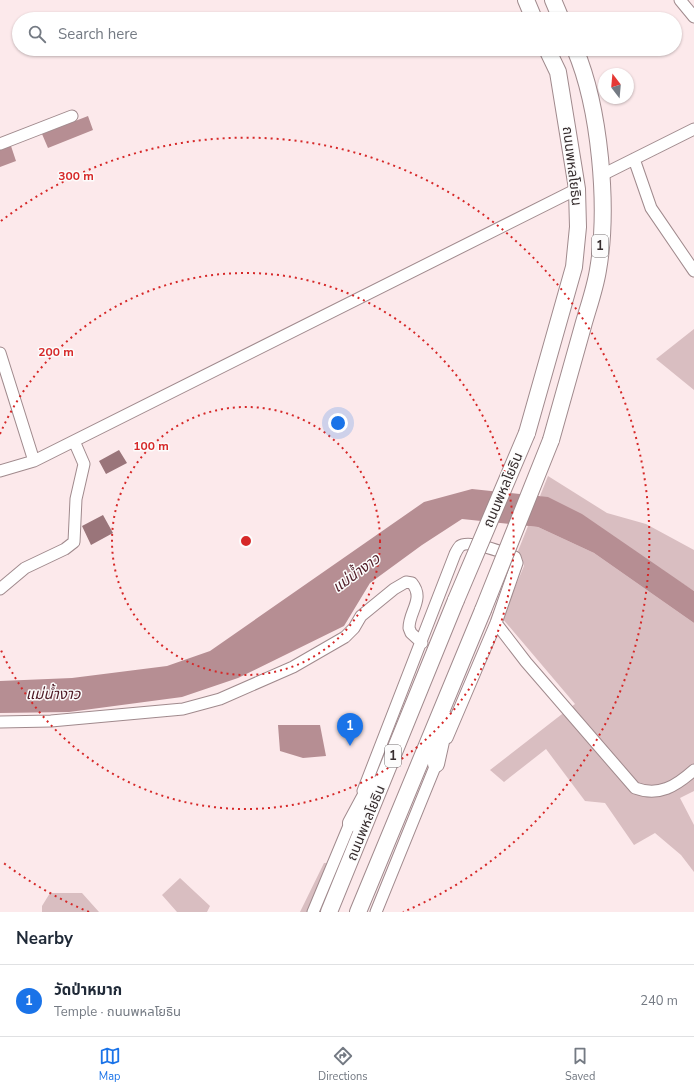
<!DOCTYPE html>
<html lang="en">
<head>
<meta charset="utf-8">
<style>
	body { margin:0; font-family:"Nunito Sans","Noto Sans Thai",sans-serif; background:#f6f6f7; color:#1f2937 }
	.compass { position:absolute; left:598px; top:68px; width:36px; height:36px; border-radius:50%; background:#fff; box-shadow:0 1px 3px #0004; rotate:344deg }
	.you { position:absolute; left:338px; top:423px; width:14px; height:14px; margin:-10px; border:3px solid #fff; border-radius:50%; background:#1a73e8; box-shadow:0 0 0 6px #1a73e833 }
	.badge { display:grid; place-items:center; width:26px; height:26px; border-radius:50%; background:#1a73e8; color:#fff; font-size:13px; font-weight:700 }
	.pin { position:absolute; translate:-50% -33px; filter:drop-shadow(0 1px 2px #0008) }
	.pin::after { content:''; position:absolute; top:21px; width:14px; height:12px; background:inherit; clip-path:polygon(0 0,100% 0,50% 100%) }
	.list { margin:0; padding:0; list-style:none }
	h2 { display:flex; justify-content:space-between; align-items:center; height:52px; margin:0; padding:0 16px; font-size:17px }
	h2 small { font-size:13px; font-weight:400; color:#747a83 }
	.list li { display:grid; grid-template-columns:26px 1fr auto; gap:12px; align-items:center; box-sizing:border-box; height:72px; padding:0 16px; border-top:1px solid #e0e1e3 }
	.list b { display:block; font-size:15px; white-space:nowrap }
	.list p { margin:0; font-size:13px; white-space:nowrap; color:#747a83 }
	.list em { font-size:13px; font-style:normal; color:#747a83 }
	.icon { flex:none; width:22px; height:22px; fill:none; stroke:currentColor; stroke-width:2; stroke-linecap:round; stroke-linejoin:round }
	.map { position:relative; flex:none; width:694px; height:912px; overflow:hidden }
	.search { position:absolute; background:#fff; box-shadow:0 1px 3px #0004; left:12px; right:12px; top:12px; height:44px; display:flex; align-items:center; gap:10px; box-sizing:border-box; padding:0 14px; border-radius:22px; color:#747a83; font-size:15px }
	.sheet { height:124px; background:#fff }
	nav { display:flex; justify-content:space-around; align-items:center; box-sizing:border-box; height:56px; border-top:1px solid #e0e1e3; background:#fff; font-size:11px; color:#747a83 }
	nav a { display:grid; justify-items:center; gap:2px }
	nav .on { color:#1a73e8 }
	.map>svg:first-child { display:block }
	.grass { fill:#d9bec1 }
	.water { fill:#b68e93 }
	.building { fill:#9a757a }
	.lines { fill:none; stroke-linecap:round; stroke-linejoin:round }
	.minor-casing { stroke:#a08a8d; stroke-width:13 }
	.highway-casing { stroke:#a08a8d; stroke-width:18 }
	.minor { stroke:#fff; stroke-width:11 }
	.highway { stroke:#fff; stroke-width:16 }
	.highway-bridge-casing { stroke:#a08a8d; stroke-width:18; stroke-linecap:butt }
	.highway-bridge { stroke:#fff; stroke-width:16 }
	.ring { fill:none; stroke:#d62828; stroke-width:2; stroke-dasharray:2 4 }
	.labels { text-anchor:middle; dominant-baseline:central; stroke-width:3; stroke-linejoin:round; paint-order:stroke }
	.shield { fill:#fcfcfc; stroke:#716b6c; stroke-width:1 }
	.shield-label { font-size:13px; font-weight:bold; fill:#362d2e }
	.street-label { font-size:14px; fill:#362d2e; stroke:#fcfcfc }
	.water-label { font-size:15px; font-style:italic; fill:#501c27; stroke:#fcfcfc }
	.centre { fill:#d62828; stroke:#fcfcfc; stroke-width:2 }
	.ring-label { font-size:12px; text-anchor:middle; font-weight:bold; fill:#d62828; stroke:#fcfcfc; stroke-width:3; stroke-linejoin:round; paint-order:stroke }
</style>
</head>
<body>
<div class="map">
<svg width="694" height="912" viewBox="0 0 694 912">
	<rect width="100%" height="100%" fill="#fce9eb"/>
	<path class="grass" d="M694,329V390L656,359Z
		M548,476L607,513L646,524L694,550V591L640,556L540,496Z
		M528,526L538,527L594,553L694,623V791L680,798L694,825V872L681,855L655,833L634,845L605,803L585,801L546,749L504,782L490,770L575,704L502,618L524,566L522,558L518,551Z
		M324,863H329L308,912H300Z
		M180,878L210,906L207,912H177L162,895Z
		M50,893H82L99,912H42V906Z"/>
	<path class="water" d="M88,116L93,130L48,148L42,134Z
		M11,146L16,161L0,167V150Z
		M472,489L548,497L582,514L694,591V623L594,553L538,527L462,519L422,545L370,583L344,626L238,678L182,697L69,712L0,713V681L72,678L167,666L210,651L424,502Z
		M278,725H320L326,756L303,758L280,751Z"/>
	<path class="building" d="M119,450L127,463L106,474L99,461Z
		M103,515L113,533L91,545L82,526Z"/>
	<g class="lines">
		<defs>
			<path id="minor" d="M680,0L694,17
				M0,144L72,116
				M634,159L651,208L694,271
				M602,175L694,129
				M0,353L34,461
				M0,471L34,461L577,189
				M0,589L25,568L65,549L74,542L76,499L84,464L74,441
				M496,623L526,662L635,788C659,797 676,786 694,770
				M0,722L51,721L183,709L220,699L293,667L345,637L354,628L361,616L394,589L406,582L412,583C425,599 409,611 409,628L411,633L422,643
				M363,791L455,554C456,552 458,548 460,546C469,539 505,553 515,557L517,563L496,623L447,738
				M313,912L353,816
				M376,912L439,757"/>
			<path id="highway" d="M526,0L534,19
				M553,0L561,19
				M527,433L574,267L578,227L577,189L574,170L558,72L547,49
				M551,440C562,402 572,364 583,326C588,308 595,289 598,270C609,207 600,108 575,49
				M436,764L446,719
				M351,823L372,784
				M329,912L456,600
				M358,912L483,610"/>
		</defs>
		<use href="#minor" class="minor-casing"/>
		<use href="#highway" class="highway-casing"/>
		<use href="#minor" class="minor"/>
		<use href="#highway" class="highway"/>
		<defs>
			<path id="highway-bridge" d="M456,600L527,433
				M483,610L551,440"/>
		</defs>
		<use href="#highway-bridge" class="highway-bridge-casing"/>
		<use href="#highway-bridge" class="highway-bridge"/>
	</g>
	<g class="ring">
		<circle cx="246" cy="541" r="134"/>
		<path d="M0 434A268 268 0 1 1 0 648"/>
		<path d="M89 912A403 403 0 0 1 1 861M1 221A403 403 0 1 1 403 912"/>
	</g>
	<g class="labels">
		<g class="shield">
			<rect x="592" y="235" width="16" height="22" rx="3"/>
			<rect x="385" y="745" width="16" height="22" rx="3"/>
		</g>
		<g class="shield-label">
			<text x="600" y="246">1</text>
			<text x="393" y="756">1</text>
		</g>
		<g class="street-label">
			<text transform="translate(572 166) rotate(83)">ถนนพหลโยธิน</text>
			<text transform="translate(503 490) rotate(-67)">ถนนพหลโยธิน</text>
			<text transform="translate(366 823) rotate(-68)">ถนนพหลโยธิน</text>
		</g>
		<g class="water-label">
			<text transform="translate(356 573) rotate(-36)">แม่น้ำงาว</text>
			<text x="53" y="694">แม่น้ำงาว</text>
		</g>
	</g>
	<circle cx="246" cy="541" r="6" class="centre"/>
	<g class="ring-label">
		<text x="76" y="180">300 m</text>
		<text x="56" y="356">200 m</text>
		<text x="151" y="450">100 m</text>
	</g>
</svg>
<svg class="compass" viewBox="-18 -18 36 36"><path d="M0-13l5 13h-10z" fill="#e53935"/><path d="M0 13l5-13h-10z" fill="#747a83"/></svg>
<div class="you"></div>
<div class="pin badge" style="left:350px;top:746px">1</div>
<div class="search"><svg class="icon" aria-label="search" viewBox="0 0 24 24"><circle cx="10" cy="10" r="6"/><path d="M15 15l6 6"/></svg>Search here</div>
</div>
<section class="sheet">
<h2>Nearby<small></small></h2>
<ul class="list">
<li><span class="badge">1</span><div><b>วัดป่าหมาก</b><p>Temple · ถนนพหลโยธิน</p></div><em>240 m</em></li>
</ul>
</section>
<nav>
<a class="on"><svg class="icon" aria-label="map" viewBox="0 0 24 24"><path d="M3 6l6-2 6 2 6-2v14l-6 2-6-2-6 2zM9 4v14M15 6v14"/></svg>Map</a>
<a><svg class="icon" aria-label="directions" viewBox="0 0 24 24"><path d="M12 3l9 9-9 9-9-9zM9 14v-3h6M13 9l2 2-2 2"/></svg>Directions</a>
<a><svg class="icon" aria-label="saved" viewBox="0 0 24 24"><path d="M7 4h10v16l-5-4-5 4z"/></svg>Saved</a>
</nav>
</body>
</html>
